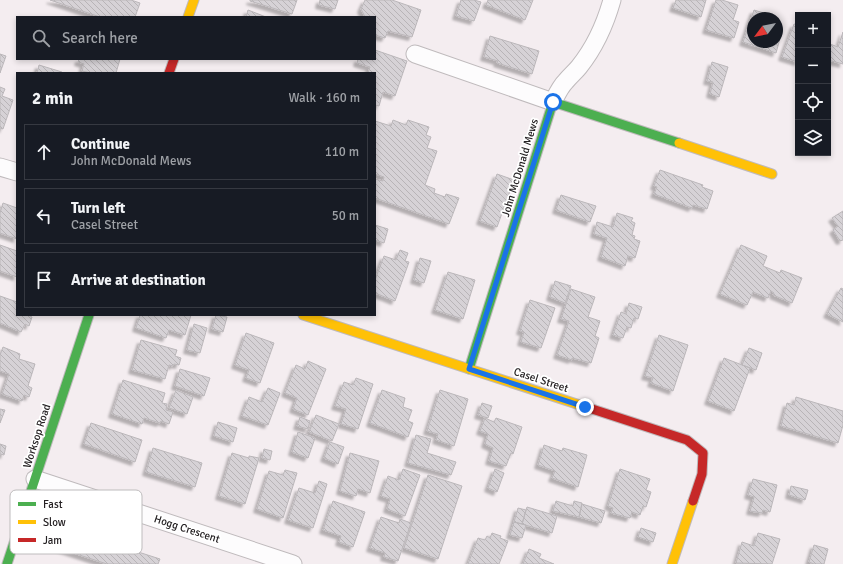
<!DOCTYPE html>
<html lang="en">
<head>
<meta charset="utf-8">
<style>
	body { margin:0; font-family:Signika,sans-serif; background:#20242c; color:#f1f3f6 }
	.controls { position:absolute; right:12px; top:12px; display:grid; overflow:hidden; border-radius:0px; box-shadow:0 2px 6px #0003 }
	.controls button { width:36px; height:36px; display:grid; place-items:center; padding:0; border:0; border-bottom:1px solid #363941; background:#171b24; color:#f1f3f6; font:20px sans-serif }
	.compass { position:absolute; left:747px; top:12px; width:36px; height:36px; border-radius:50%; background:#171b24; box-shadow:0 2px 6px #0003; rotate:238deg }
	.stop { position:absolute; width:12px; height:12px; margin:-9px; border:3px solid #1a73e8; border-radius:50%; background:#fff }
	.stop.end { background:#1a73e8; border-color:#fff; box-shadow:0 1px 4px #0008 }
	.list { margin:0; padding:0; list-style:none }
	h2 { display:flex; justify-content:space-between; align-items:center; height:52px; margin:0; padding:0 16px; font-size:17px }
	h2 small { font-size:13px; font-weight:400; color:#9ea1a6 }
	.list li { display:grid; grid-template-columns:26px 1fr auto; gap:12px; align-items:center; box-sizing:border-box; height:56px; margin:0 8px 8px; padding:0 8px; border:1px solid #363941; border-radius:0px }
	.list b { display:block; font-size:15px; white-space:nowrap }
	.list p { margin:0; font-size:13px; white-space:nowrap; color:#9ea1a6 }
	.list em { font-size:13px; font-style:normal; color:#9ea1a6 }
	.icon { flex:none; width:22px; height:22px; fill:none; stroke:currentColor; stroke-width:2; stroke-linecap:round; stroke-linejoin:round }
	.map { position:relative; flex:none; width:843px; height:564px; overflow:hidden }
	.search { position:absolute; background:#171b24; box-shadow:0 2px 6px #0003; left:16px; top:16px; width:360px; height:44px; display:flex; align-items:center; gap:10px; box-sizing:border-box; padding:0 14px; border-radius:0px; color:#9ea1a6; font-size:15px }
	.panel { position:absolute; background:#171b24; box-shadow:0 2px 6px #0003; left:16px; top:72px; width:360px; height:244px; border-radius:0px }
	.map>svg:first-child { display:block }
	.building { fill:url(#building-back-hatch); stroke:#bbb7ba; filter:url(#shadow) }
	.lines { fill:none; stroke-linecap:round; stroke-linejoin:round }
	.street-casing { stroke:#bfbabc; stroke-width:19 }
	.fast-casing { stroke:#bfbabc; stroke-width:11 }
	.slow-casing { stroke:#bfbabc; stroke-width:11 }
	.jam-casing { stroke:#bfbabc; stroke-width:11 }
	.street { stroke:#fdfcfd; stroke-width:17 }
	.fast { stroke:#4caf50; stroke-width:9 }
	.slow { stroke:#ffc107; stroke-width:9 }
	.jam { stroke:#c62828; stroke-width:9 }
	.route { stroke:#1a73e8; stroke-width:5 }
	.labels { text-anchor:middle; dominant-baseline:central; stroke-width:3.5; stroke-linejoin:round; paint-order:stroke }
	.street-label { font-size:11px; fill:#252123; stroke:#fff }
	.key { fill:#fff; stroke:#bebcbd; stroke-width:1 }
	.key-label { font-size:11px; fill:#252123 }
</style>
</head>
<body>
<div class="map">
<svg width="843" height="564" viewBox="0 0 843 564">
	<defs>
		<pattern id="building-back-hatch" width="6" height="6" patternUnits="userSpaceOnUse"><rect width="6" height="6" fill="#d6d2d6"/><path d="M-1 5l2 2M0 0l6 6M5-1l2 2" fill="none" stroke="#b8b4b7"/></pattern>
		<filter id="shadow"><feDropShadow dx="-3.5" dy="3.5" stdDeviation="1" flood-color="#0004"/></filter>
	</defs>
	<rect width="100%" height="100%" fill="#f4edf0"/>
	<path class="building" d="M50,0H131L140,3L135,17H100Z
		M250,0H297L292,14L250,1Z
		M320,0H338L335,9L319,5Z
		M365,0H392L421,10L412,37L388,31L385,38L375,35V17H365L361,9Z
		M461,0H474L481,2L474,21L456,16Z
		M488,0H533L525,20L486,5Z
		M676,0H706L701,17L673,8Z
		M716,0H722L738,5L733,20L739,22L734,38L706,30Z
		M248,10L266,17H246Z
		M754,10L777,17L753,18V42H777V34L781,35L776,53L743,42Z
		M794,24L798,25V62L782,57Z
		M843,32V64L828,60V51L830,44L838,47Z
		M490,36L539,51L532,74L497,63L498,61L484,57Z
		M375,50L407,61L395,96L383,92L379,106L375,105V73H368L370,67L357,63L358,59H375Z
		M0,54L6,56L0,73Z
		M79,59H120L116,73H91L82,71L84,64L78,62Z
		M712,62L728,67L719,97L710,94L713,82L707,81Z
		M39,65L62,72V73H37Z
		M0,87L5,89L2,96L13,100L3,129L0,128Z
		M393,120L406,125L408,120L429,127L426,135L431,137L427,148L437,151L425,185L435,189L434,193L445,197L446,194L459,198L449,224L375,198V179L383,181L384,177L375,174V121L391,126Z
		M660,170L703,185L702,187L713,191L707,209L693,205L692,208L654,194L657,187L654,186Z
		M497,174L514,180L497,227L480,221Z
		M561,195L596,206L590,222L556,210Z
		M3,203L17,208V239L0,233V213Z
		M843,211V240L840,241L833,230L838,226L832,218Z
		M617,213L633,218L631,221L635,223L632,235L635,236L634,239L640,241L635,258L628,256L625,266L601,257L607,238L594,234L597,222L613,227Z
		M375,225L388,229L384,243L375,240Z
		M0,245L17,251V277L0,271Z
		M741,245L767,256L763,266L780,273L781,270L802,278L792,303L773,295L774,293L771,291L768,298L753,292L747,305L720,294Z
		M400,250L408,253L405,261L409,262L395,301L375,293V280L384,256L396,260Z
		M420,258L431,261L424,283L414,280Z
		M448,272L475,280L463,319L435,310Z
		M555,281L571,286L565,303L550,297Z
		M841,288L843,289V322L827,314Z
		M571,289L595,297L588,317L600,321L595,336L599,338L591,363L572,358V360L557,355L569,321L561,319Z
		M0,296L17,302V315H28L32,317L29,326L25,324L21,332L0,323Z
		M530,300L555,308L541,348L521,342L524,332L520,331Z
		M629,303L642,307L638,319L634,318L631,328L627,327L623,338L613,335L621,312L626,314Z
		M140,315H191L185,335L169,330L166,338L136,328Z
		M216,315L227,317L223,332L212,329Z
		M194,324L207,328L200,353L187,350Z
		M246,333L274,343L260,383L246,378L249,370L235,365Z
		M659,335L688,345L673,391L651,383L653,378L645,376Z
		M141,340L177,350L175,356L181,358L179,365L174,364L173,366L169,365L165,379L132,370Z
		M3,347L20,354L19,359L35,364L28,386L32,388L29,397L24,395L22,401L2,394L9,374L0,371V355Z
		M749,348L762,353L756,370L742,365Z
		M724,358L750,368L734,411L708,401Z
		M308,361L326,369L308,415L293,409L297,398L285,393L296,365L305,369Z
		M180,369L210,378L204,396L175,386Z
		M356,378L373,384L358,429L341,424L346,409L335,406L344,382L353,385Z
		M123,380L165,393L162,403L167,404L166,410L173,412L169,424L161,421L160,423L144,418L142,424L112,414Z
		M268,388L280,393L268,425L242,416L249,397L262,402Z
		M176,390L193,397L187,414L169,408Z
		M382,390L405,398L403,407L412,410L408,421L413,423L408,437L370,423Z
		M440,390L468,399L454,446L436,440L438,434L427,431Z
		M796,397L843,411V425L838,443L781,426L787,403L794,405Z
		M482,403L492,406L488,418L478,415Z
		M0,409L5,410L0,423Z
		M316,415L339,424L332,441L309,432Z
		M300,417L310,421L308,429L297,426Z
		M485,418L494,422L496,418L522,427L513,454L511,453L506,466L489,461L493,448L485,444L488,434L480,431Z
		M218,422L237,428L233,442L214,436Z
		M91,423L142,440L135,462L84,444Z
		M298,432L315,438L308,458L292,452Z
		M416,435L431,439L427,453L456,462L451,475L408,463Z
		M330,442L344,447L338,464L324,458Z
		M0,444L6,446L4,455L0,454Z
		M544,445L562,451L563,448L587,455L578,487L552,478L555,471L538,465Z
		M153,448L202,463L195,487L146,472Z
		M264,449L272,451L270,460L262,458Z
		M232,453L249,458V456L259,458L245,504L219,496Z
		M350,453L379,461L370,493L358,489L356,496L340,491Z
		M403,469L420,475L405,516L387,509L390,499L381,496L388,476L399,480Z
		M495,469L504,473L497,492L488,488Z
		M620,469L650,479L646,490L651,492L646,507L643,506L640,515L632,512L630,518L611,513L613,508L608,506Z
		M285,470L297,473L283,518L257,509L269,471L283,475Z
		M428,475L462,486L438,559L404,548Z
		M753,479L777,485L770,512L763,510L762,513L750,511L754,497L748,495Z
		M319,481L327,484L313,528L288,520L299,488L315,493Z
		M791,486L808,490L805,500L789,495Z
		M333,501L365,512L353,547L339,542L341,536L323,530Z
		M556,501L573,506L574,501L582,503L579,517L553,511Z
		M582,504L605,511L601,523L579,517Z
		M527,507L557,516L552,533L522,524Z
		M518,508L526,510L522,524L514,522Z
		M381,517L399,523L400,519L411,523L398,561L384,557L385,553L370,548Z
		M514,522L526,525L522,538L510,535Z
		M641,528L656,533L653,542L638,537Z
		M67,529L160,559L158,564H107L61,549Z
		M492,533L501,536L500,538L508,541L499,564H468L478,538L485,540L487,536L490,538Z
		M758,533L780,539L772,564L736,563L742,542L754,546Z
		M814,545L828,549L824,564H814L809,562Z
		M529,549L541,554L539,558L554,564H523Z"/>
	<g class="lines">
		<defs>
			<path id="street" d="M415,54L553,102C557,94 560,87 566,81C570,76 575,72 579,67C595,47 605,25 612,0
				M0,167L17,172
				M35,479L293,564"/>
			<path id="fast" d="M469,369L553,102L679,143
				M7,564L89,315"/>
			<path id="slow" d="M188,17L194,0
				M679,143L772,174
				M303,315L586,407
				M672,564L693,501"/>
			<path id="jam" d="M169,73L174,59
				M586,407L687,440L703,453L702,474L693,501"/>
		</defs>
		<use href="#street" class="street-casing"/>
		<use href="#fast" class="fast-casing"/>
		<use href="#slow" class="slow-casing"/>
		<use href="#jam" class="jam-casing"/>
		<use href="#street" class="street"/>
		<use href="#fast" class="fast"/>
		<use href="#slow" class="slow"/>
		<use href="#jam" class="jam"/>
	</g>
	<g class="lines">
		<path class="route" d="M553,102L469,369L585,407"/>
	</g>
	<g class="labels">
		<g class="street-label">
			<text transform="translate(520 168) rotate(-73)">John McDonald Mews</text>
			<text transform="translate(541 380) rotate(18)">Casel Street</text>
			<text transform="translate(37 436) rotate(-72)">Worksop Road</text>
			<text transform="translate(187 529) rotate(18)">Hogg Crescent</text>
		</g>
	</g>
	<rect x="10" y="490" width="132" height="64" rx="6" class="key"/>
	<rect x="18" y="502" width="18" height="4" fill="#4caf50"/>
	<rect x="18" y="520" width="18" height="4" fill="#ffc107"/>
	<rect x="18" y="538" width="18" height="4" fill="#c62828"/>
	<g class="key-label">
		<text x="43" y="508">Fast</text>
		<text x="43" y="526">Slow</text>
		<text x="43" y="544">Jam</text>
	</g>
</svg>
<div class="controls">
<button>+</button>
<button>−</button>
<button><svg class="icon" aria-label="locate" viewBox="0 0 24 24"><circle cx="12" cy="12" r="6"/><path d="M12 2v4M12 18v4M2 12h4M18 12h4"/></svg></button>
<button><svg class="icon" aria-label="layers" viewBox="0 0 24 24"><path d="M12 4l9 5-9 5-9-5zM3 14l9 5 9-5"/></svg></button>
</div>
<svg class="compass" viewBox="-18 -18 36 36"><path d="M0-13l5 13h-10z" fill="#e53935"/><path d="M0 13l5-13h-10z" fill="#9ea1a6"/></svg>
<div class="stop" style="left:553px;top:102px"></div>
<div class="stop end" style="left:585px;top:407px"></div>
<div class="search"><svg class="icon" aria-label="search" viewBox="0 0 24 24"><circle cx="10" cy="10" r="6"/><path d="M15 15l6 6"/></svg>Search here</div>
<section class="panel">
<h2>2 min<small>Walk · 160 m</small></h2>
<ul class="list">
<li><svg class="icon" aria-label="ahead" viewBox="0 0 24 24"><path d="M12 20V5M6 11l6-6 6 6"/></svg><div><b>Continue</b><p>John McDonald Mews</p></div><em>110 m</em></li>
<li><svg class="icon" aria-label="left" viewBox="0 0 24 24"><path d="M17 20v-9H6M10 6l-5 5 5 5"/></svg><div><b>Turn left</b><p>Casel Street</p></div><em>50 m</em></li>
<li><svg class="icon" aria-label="arrive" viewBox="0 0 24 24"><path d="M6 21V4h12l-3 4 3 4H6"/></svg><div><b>Arrive at destination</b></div></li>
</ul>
</section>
</div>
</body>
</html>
